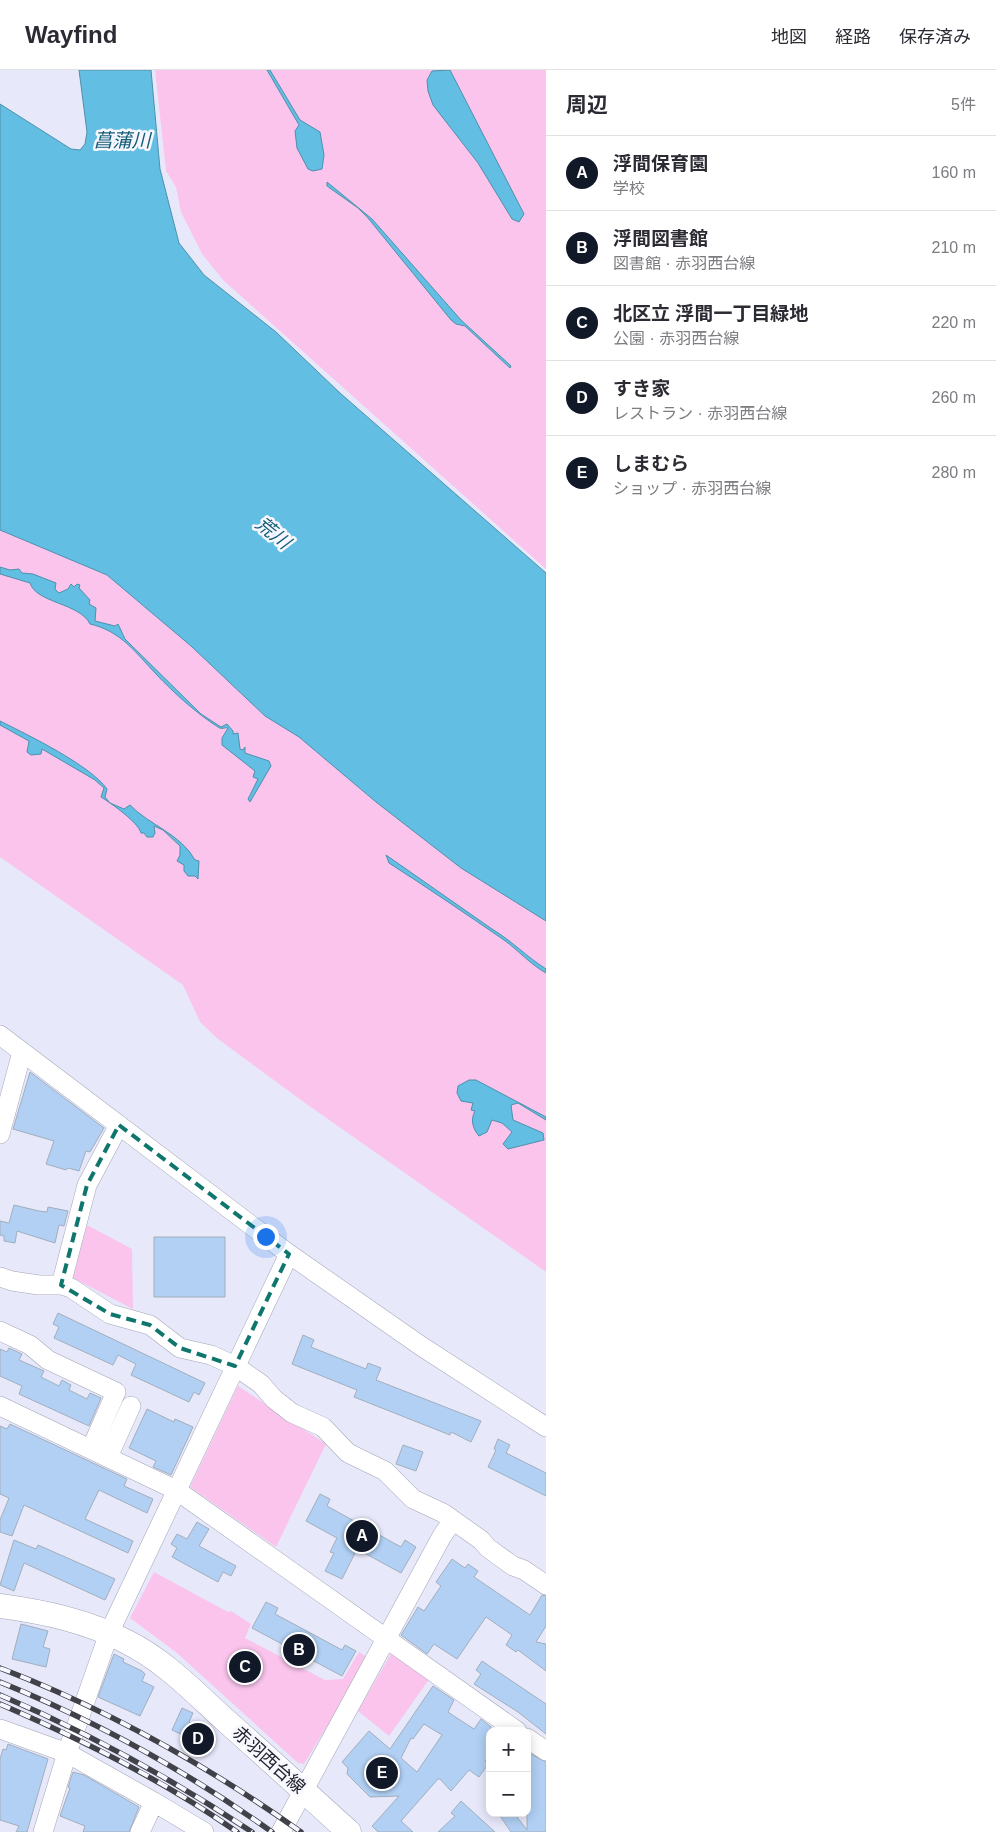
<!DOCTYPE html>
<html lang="ja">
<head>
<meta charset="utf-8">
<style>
	body { margin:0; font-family:Arial,"Noto Sans JP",sans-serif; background:#f2f2f3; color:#2b2b33 }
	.controls { position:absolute; right:15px; bottom:15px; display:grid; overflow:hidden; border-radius:10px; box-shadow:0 2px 12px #0003 }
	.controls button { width:45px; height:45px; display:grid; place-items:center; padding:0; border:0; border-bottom:1px solid #e1e1e2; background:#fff; color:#2b2b33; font:25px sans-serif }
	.you { position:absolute; left:265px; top:1166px; width:18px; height:18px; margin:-12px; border:4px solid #fff; border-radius:50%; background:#1a73e8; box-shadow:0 0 0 8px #1a73e833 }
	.badge { display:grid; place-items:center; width:32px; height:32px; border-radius:50%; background:#111827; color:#fff; font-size:16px; font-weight:700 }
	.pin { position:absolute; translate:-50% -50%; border:2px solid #fff; box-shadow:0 1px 5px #0006 }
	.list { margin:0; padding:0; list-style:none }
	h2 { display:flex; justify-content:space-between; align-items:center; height:65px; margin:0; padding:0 20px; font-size:21px }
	h2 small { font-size:16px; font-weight:400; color:#7c7c81 }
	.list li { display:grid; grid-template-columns:32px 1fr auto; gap:15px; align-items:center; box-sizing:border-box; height:75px; padding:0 20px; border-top:1px solid #e1e1e2 }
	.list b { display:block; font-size:19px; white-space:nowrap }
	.list p { margin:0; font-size:16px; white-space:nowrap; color:#7c7c81 }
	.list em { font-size:16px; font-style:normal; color:#7c7c81 }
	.map { position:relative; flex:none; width:546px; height:1762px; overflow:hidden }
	header { display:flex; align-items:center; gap:30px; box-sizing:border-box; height:70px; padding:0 25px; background:#fff; border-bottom:1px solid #e1e1e2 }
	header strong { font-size:24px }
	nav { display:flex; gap:28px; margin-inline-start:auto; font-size:18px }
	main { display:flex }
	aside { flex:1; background:#fff }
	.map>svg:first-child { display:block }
	.green { fill:#fac4ed }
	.water { fill:#62bee2; stroke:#4f90ab }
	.building { fill:#b1d0f4; stroke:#a2aebc; fill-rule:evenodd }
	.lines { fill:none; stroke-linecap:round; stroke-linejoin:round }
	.minor-casing { stroke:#a2a4b5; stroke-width:20 }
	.major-casing { stroke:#a2a4b5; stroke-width:25 }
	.minor { stroke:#fff; stroke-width:19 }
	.major { stroke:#fff; stroke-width:24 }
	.rail-casing { stroke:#404149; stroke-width:5.5 }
	.rail { stroke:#f6f7ff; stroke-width:4; stroke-dasharray:11; stroke-linecap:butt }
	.marked { fill:none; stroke:#0f766e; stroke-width:4; stroke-dasharray:10 6; stroke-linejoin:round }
	.labels { text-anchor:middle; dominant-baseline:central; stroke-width:5; stroke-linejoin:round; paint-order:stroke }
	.street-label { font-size:18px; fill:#24252c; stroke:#f6f7ff }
	.water-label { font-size:19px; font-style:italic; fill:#125c76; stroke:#f6f7ff }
</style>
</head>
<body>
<header>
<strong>Wayfind</strong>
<nav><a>地図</a><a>経路</a><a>保存済み</a></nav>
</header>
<main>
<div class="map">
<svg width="546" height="1762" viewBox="0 0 546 1762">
	<rect width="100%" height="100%" fill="#e7e9fb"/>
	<path class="green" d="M155,0H546V499L224,211L202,184L181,142L176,117L166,101Z
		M0,460L107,505L191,576L265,646L299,667L376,732L461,798L546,851V1202L305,1033L218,969L200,952L183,915L0,787Z
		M87,1155L132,1179L133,1239L73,1208Z
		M238,1316L326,1374L276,1477L190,1417Z
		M154,1502L228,1542L231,1541L251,1554L245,1568L325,1610L343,1609L359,1582L369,1588L304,1694L298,1693L177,1583L130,1548Z
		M392,1582L430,1608L389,1666L358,1641Z"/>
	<path class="water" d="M79,0H151L160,99L179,173L204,205L276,262L340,323L546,503V851L461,798L376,732L299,667L265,646L191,576L107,505L0,460V34L71,79L80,80L85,74L87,62Z
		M267,0H270L300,50L320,62L324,85L322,99L313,101L308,99L297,78L295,61L299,55Z
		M450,0L524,144L519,152L512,149L478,93L433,35L428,21L427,10L432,1Z
		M327,112L372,149L461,250L511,296L510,298L465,256L456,254L451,250L368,148L358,138L327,116Z
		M0,497L10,500L19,499L22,503L33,504L56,513L55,519L59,523L68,519L71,514L74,517L77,514L80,515L79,518L90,530L89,534L96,538L95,551L115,556L118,554L125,569L201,644L221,657L227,654L233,661V664L238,663L240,679L243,680L245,677V683L269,691L271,696L250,732L248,729L258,709L253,707L255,701L222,675V668L228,658C224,657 222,660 218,657C196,643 174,623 156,604C136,583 121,561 90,554C80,533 36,533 30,513L0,504Z
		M0,651C28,665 90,695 107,719L105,727L110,733L124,739L130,735C149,755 181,764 195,790L199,791L198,809L195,806H188L184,801V795L177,791L180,785V776L163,760L154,756L155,763L153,767H147L144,763H141C138,752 112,734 101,727L104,718L95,710L42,679L41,684L31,685L27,682L29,671L0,655Z
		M386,785L492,859C512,871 527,887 546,899V903C530,894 519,881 504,870C466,844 428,818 389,793Z
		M469,1010H476L546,1047V1050L518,1033L511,1035L513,1050L543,1063L544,1070L508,1079L503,1074L512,1062L502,1053L492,1050L487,1062L479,1066C473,1059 470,1050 475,1041L471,1040L473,1033L461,1031L457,1023L458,1016Z"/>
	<path class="building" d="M30,1002L104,1058L90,1082L86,1081L79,1101L68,1098L66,1100L46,1094L54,1071L13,1059Z
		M14,1135L39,1141L47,1142L48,1137L68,1141L64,1156L59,1155L55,1173L17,1161L15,1173L4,1171V1166L0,1165V1151L9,1153Z
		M154,1167H225V1227H154Z
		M58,1243L205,1313L199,1325L194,1322L189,1332L131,1305L136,1294L118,1285L113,1295L54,1268L59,1257L53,1254Z
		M303,1265L314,1270L311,1277L366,1299L368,1293L381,1298L376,1310L481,1351L471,1372L451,1362L450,1365L354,1327L357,1320L292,1294Z
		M9,1278L22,1284L19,1290L44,1301L41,1307L59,1316L62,1310L71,1315L69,1320L87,1329L90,1323L101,1328L89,1356L19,1324L22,1316L0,1306V1279L7,1282Z
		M147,1339L174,1352L175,1349L193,1357L171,1405L153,1397L156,1391L129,1378Z
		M10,1354L127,1409L124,1416L153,1429L147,1443L99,1420L85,1449L133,1471L128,1483L24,1435L12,1466L0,1462V1450L9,1428L0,1424V1356L7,1359Z
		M498,1369L510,1375L506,1383L546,1403V1426L488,1397L496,1380L494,1379Z
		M403,1375L423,1382L416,1401L396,1394Z
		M320,1424L330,1429L327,1436L401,1477L405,1470L416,1477L401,1503L357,1479L342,1509L325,1501L334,1483L330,1482L337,1468L306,1451Z
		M197,1452L209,1459L199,1476L236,1496L231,1506L223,1502L218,1512L172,1487L177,1478L171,1474L177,1464L187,1469Z
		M14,1470L36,1479L38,1475L115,1509L105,1530L24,1493L14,1521L0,1515Z
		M452,1489L465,1498L468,1494L478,1501L474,1507L530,1545L542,1525L546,1526V1556L536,1572L546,1574V1601L518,1580L516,1582L506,1575L512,1565L486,1547L457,1589L434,1574L427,1584L401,1565L418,1537L424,1541L441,1516L436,1512Z
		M266,1532L278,1538L275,1544L342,1580L345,1575L356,1581L342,1606L252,1558Z
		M21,1554L48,1561L43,1577L50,1579L46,1597L12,1589Z
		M114,1584L124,1589L123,1592L142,1601L145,1604L142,1611L154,1617L140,1646L98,1627Z
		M482,1591L546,1634V1664L518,1642L474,1614L481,1604L476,1600Z
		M433,1616L454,1630L448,1642L457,1648L474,1659L481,1649L491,1657L490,1685L485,1691L489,1693L479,1707L469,1700L451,1721L440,1709H438L401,1751L413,1762H378L372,1756L399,1726L370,1727L347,1704L348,1698L342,1692L369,1661L390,1679ZM424,1654L442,1665L417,1702L401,1688L411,1668L413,1669Z
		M182,1638L193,1643L189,1652L211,1663L201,1681L187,1674L189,1668L172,1660Z
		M8,1674L48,1689L27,1762H16L19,1756L0,1750V1689L3,1679L6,1680Z
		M527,1682L546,1692V1762H511L498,1743H514L527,1760Z
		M73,1702L84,1705L139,1737L129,1762H83L85,1756L60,1746L70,1718L68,1717Z
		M461,1731L495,1762H438L455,1746L451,1743Z"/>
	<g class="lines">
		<defs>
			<path id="minor" d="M0,965L289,1184L421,1276L546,1357
				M0,1064L22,982
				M0,1207L12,1211L39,1215H61L71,1218L110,1244L150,1255L180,1278L211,1285L235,1296L261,1314L274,1329L292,1343L323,1357L348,1383L385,1401L413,1429L443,1443L481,1470L488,1478L513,1496L524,1500L546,1515
				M61,1215L87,1115L119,1055
				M0,1261L30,1275L48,1290L116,1322L91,1379
				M0,1336L176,1420L517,1661
				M108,1387L131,1336
				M0,1659L67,1683L154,1732
				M527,1668L546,1681
				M43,1762L67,1683L109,1563L289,1184
				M140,1762L154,1732L204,1762
				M281,1762L442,1466L453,1450"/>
			<path id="major" d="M0,1536C44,1542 88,1551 127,1572C165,1591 194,1622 225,1650C267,1687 308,1725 349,1762"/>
		</defs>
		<use href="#minor" class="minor-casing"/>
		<use href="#major" class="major-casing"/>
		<use href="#minor" class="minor"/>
		<use href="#major" class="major"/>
		<defs>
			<path id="rail" d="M0,1598C107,1639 208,1696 301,1762
				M0,1612C96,1651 188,1702 272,1762
				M0,1625C89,1663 172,1709 252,1762
				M0,1634C83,1670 163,1710 237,1762"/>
		</defs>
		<use href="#rail" class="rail-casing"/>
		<use href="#rail" class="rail"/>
	</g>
	<path class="marked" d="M119,1055L289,1184L235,1296L180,1278L150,1255L110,1244L61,1215L87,1115Z"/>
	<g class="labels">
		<g class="street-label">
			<text transform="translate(269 1690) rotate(42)">赤羽西台線</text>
		</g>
		<g class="water-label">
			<text x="122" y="70">菖蒲川</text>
			<text transform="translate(273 463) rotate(39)">荒川</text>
		</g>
	</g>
</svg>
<div class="controls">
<button>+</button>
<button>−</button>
</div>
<div class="you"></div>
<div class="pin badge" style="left:362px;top:1466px">A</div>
<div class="pin badge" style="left:299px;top:1580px">B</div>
<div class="pin badge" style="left:245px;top:1597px">C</div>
<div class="pin badge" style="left:198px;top:1669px">D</div>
<div class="pin badge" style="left:382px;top:1703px">E</div>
</div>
<aside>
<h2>周辺<small>5件</small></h2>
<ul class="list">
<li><span class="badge">A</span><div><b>浮間保育園</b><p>学校</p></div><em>160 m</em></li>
<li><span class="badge">B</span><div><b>浮間図書館</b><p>図書館 · 赤羽西台線</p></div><em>210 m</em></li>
<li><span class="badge">C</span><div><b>北区立 浮間一丁目緑地</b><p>公園 · 赤羽西台線</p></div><em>220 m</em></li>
<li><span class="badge">D</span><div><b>すき家</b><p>レストラン · 赤羽西台線</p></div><em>260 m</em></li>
<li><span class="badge">E</span><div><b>しまむら</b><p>ショップ · 赤羽西台線</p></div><em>280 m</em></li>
</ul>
</aside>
</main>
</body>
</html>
